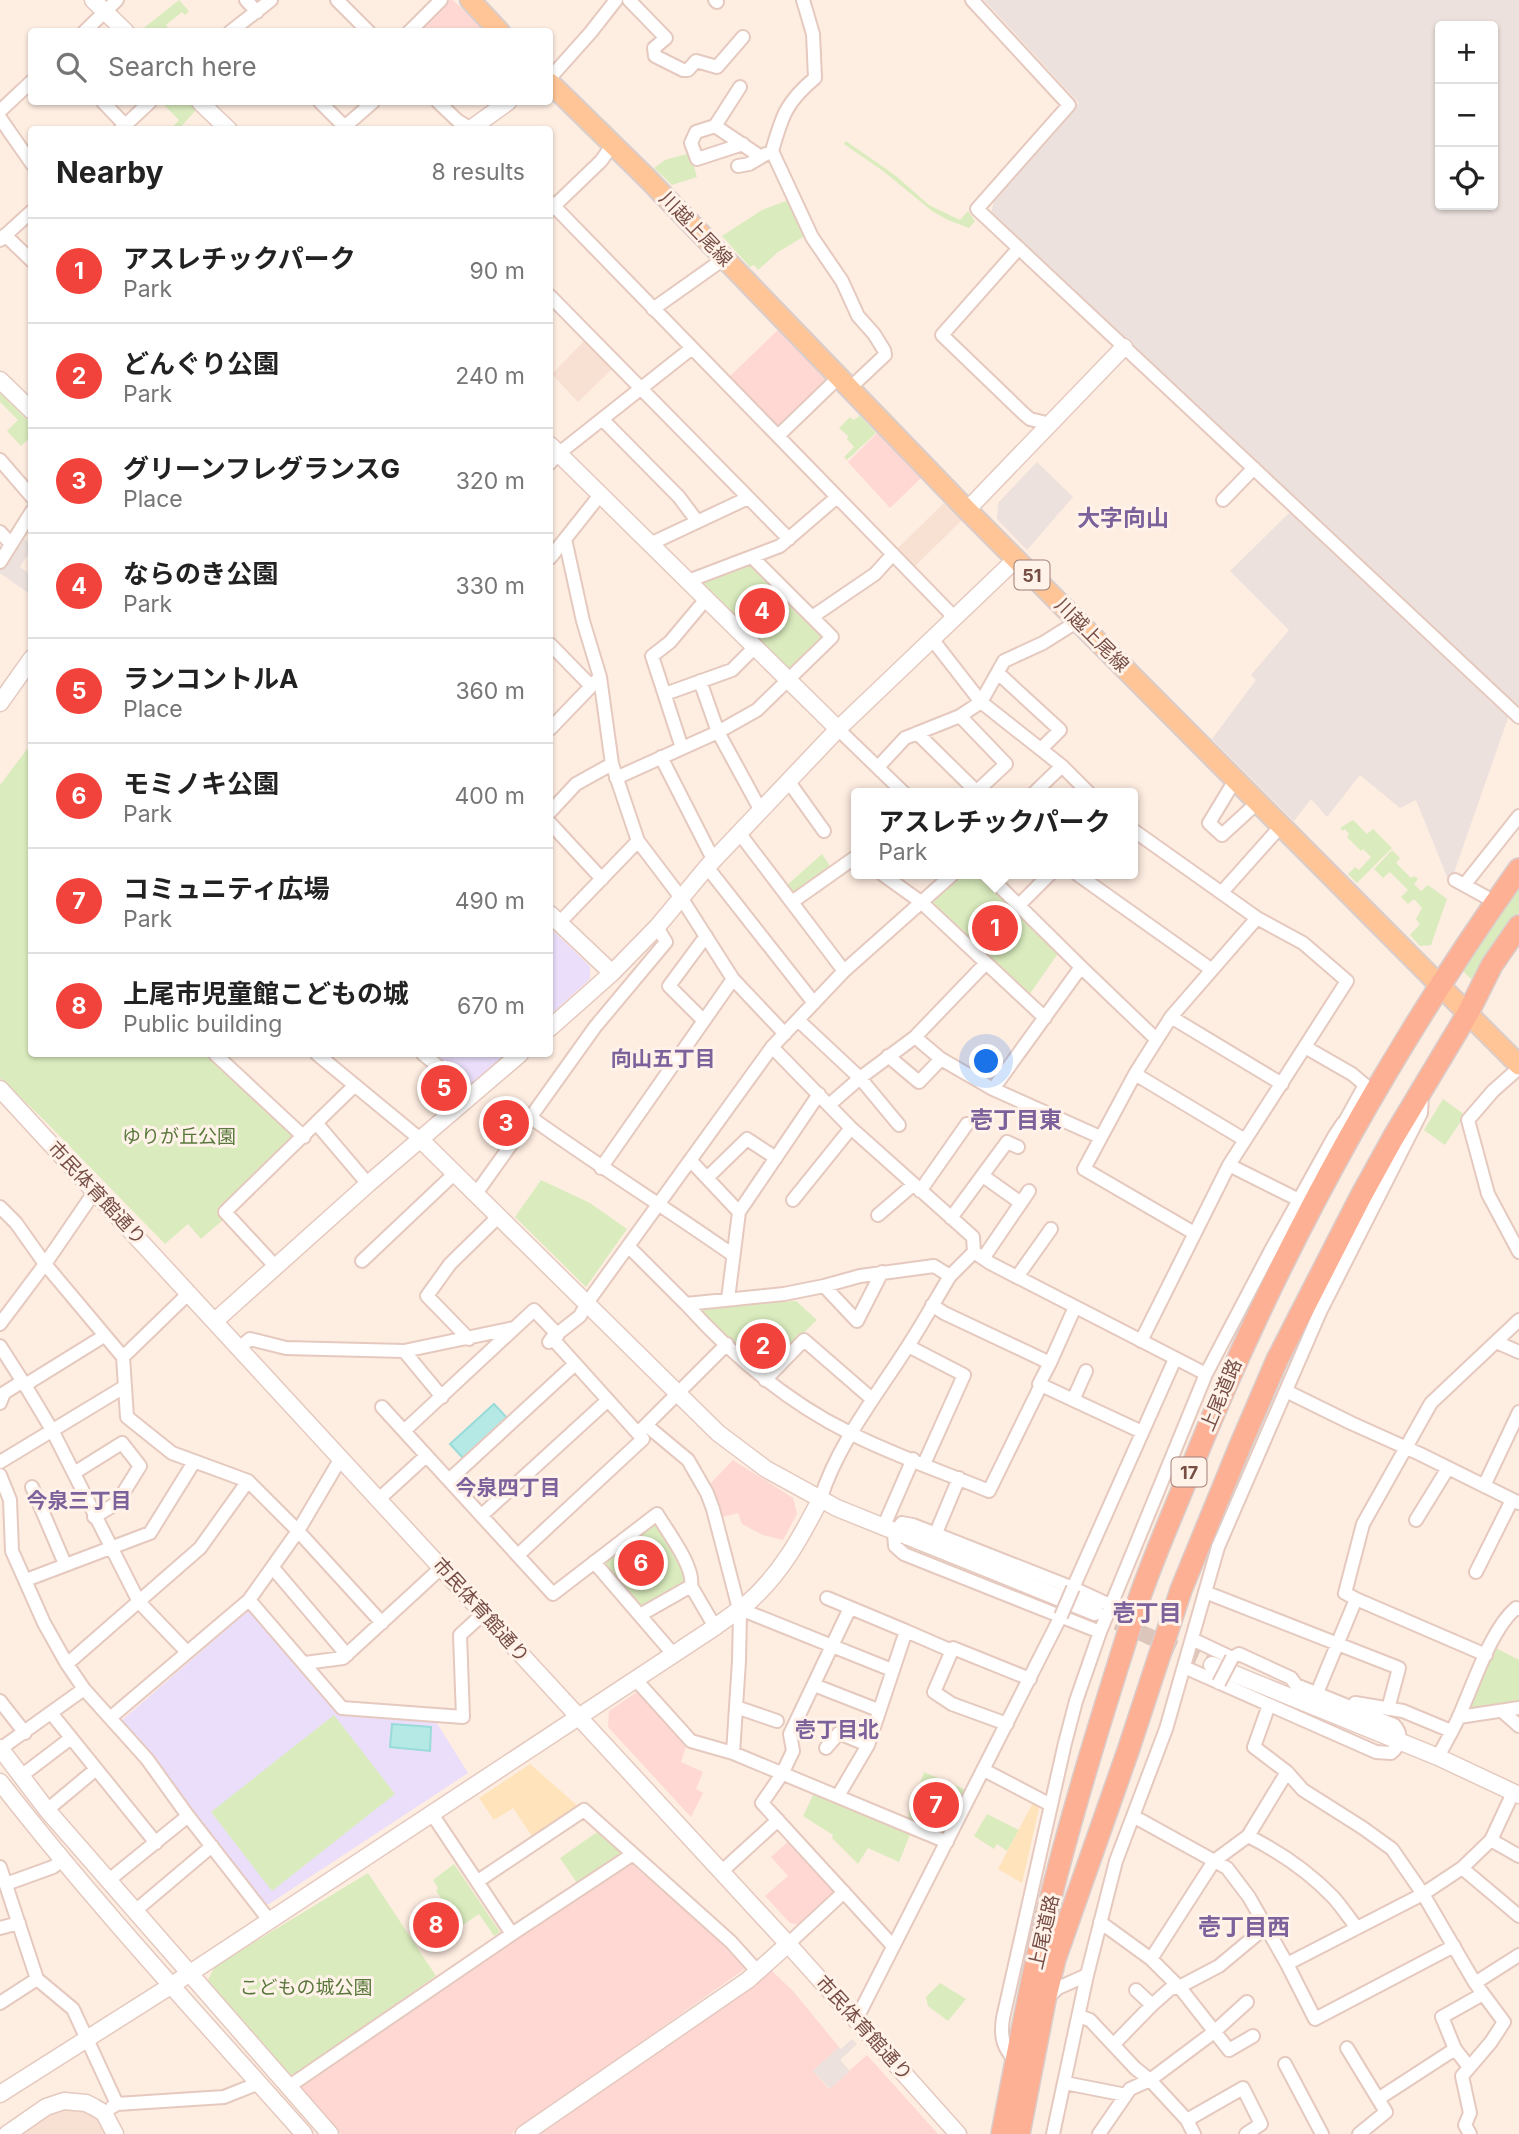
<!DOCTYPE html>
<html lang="en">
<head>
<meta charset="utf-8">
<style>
	body { margin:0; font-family:Inter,"Noto Sans JP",sans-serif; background:#f2f2f2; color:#222 }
	.controls { position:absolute; right:21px; top:21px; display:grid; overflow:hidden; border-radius:7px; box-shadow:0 2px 5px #0004 }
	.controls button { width:63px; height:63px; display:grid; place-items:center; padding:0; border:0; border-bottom:2px solid #e0e0e0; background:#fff; color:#222; font:35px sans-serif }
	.you { position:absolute; left:987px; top:1062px; width:24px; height:24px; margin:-18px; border:5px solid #fff; border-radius:50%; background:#1a73e8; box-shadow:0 0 0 10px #1a73e833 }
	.badge { display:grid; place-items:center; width:46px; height:46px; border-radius:50%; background:#f2423c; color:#fff; font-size:23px; font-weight:700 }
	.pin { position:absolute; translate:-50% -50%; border:4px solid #fff; box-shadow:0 2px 7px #0006 }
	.popup { position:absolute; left:851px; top:788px; width:287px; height:91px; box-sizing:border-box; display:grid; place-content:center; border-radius:7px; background:#fff; filter:drop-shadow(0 2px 5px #0005); font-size:23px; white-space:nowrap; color:#767676 }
	.popup b { font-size:26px; color:#222 }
	.popup::after { content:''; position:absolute; left:50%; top:100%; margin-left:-14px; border:14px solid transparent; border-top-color:#fff }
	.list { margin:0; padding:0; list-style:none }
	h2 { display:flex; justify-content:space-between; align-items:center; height:91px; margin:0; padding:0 28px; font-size:30px }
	h2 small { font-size:23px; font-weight:400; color:#767676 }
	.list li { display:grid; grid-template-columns:46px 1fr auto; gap:21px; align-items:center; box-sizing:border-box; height:105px; padding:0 28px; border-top:2px solid #e0e0e0 }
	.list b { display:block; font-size:26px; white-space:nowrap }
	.list p { margin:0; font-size:23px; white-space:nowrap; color:#767676 }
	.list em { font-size:23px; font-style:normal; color:#767676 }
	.icon { flex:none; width:38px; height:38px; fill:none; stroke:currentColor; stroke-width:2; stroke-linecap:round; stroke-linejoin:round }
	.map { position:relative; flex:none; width:1519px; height:2134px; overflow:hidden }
	.search { position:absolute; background:#fff; box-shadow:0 2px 5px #0004; left:28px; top:28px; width:525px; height:77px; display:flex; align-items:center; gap:18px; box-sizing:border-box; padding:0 24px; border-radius:7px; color:#767676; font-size:26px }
	.panel { position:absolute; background:#fff; box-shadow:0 2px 5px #0004; left:28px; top:126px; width:525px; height:931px; border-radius:7px }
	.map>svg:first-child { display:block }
	.residential { fill:#f8e0d2 }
	.commercial { fill:#ffd8d4 }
	.industrial { fill:#ece1dd; fill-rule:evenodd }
	.education { fill:#eadefa }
	.green { fill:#daecbe }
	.sand { fill:#ffe3ba }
	.water { fill:#b4e9e6; stroke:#99dbd9; stroke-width:2 }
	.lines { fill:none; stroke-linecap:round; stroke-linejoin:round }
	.tertiary-tunnel { stroke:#dcc5ba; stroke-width:16; stroke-dasharray:16 8; stroke-linecap:butt }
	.minor-casing { stroke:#e5c9bf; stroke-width:16 }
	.tertiary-casing { stroke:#e5c9bf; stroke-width:19 }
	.primary-casing { stroke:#d9cdcb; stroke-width:23 }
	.trunk-casing { stroke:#d9cdcb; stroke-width:24 }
	.minor { stroke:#fff; stroke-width:12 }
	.tertiary { stroke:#fff; stroke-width:16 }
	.primary { stroke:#ffc597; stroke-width:19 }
	.trunk { stroke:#feb095; stroke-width:21 }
	.minor-bridge-casing { stroke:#e5c9bf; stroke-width:16; stroke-linecap:butt }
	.minor-bridge { stroke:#fff; stroke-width:12 }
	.labels { text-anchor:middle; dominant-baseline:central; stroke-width:6; stroke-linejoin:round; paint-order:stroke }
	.shield { fill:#fff2e9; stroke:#a07f77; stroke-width:2 }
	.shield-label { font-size:18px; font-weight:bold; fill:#774e46 }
	.street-label { font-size:19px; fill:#774e46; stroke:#fff2e9 }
	.park-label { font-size:19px; fill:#58783b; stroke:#fff2e9 }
	.neighbourhood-label { font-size:21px; font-weight:bold; fill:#7c619b; stroke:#fff2e9 }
	.quarter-label { font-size:23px; font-weight:bold; fill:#7c619b; stroke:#fff2e9 }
</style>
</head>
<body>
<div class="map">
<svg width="1519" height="2134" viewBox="0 0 1519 2134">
	<rect width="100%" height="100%" fill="#feede1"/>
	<path class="residential" d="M587,338L614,367L578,402L552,374Z
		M944,503L962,520L913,568L896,550Z
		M74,2108L95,2115L107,2134H16L49,2113Z"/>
	<path class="commercial" d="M450,0H453L485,31L417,32Z
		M778,330L825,379L824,384L781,427L776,426L729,377Z
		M877,433L921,478L890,508L848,462Z
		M733,1460L793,1498L797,1514L783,1540L763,1535L742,1524L738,1513L719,1518L708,1486Z
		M637,1692L643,1693L687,1743L681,1762L703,1772L696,1789L703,1793L691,1817L608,1727L609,1711Z
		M790,1840L833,1887V1893L799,1925L790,1923L765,1896L788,1876L771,1857Z
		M625,1865H633L721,1943L746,1968L511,2134H341L301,2089L300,2085Z
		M771,1970L793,1991L839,2047L813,2071L829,2089L867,2055L938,2134H536L762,1979Z"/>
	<path class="industrial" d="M984,0H1519V713L991,214L995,196L1079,103ZM1440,26H1493V205H1440Z
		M1037,462L1073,497L1027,550L997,519L998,503Z
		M1289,513L1299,520L1359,573L1509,715L1450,884L1416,800L1400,808L1360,775L1327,817L1311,799L1294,821L1212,739L1256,680L1251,675L1289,630L1230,571Z
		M22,537L31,544V550L20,567L31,575V595L0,573V569Z
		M852,2039L857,2044L840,2060L850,2071L830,2089L813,2071L839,2047L841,2049Z"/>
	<path class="education" d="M550,928L590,966V979L550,1015Z
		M430,1054H506L472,1083L465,1084Z
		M250,1609L340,1712L435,1720L468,1773L269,1904H263L153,1757L121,1721Z"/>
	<path class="green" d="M179,0L189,11L185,15L182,12L166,25L170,31H140Z
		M161,102H188L196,110L179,129H171L179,120Z
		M846,141L896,176L929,205L960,220L968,211L975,221L969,228L948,220L932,211L883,171L844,144Z
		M690,153L697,177L672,185L654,168L665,160Z
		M791,199L808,234L778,252L758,270L754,265L750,267L722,236L762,210Z
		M0,391L31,424V437L21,446L7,431L18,420L0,402Z
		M860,416L876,433L847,460L844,457L854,447L847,439L848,436L839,428L850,417L853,420Z
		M750,564L823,639L789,672L701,583Z
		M31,744L32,1054H209L292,1134L293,1139L217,1210L224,1219L201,1239L188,1224L165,1244L44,1120L0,1078V785Z
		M1353,820L1367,834L1373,829L1392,848L1357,883L1348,874L1355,867L1359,870L1371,857L1363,849L1361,851L1347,837L1349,834L1345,829L1343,831L1340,828Z
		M1392,850L1400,858L1396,863L1411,878L1414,876L1418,879L1414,884L1421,891L1428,885L1447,899L1431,945L1420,946L1410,935L1420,924L1416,919L1422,908L1414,899L1408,904L1401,897L1408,890L1390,872L1383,878L1374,869Z
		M822,854L832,869L793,895L786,886Z
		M961,874H980L1059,952L1027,998L931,905V900Z
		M1519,881V912L1483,965L1471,979L1461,969Z
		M1443,1099L1465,1115L1445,1145L1424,1130Z
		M541,1180L590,1203L627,1229L586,1287L515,1217Z
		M796,1301L817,1320L764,1371L697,1311L699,1305Z
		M652,1523L658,1524L688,1576L686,1580L644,1607H638L602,1565V1561Z
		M1496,1648L1519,1660V1702L1473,1709L1471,1704Z
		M334,1715L395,1794L272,1891L211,1812Z
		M924,1772L966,1790L947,1833L943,1835L907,1820Z
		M815,1791L912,1830L899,1862L868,1848L858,1864L832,1838L833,1835L803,1816Z
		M987,1814L1019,1830L1007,1851L997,1844L994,1849L974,1836Z
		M600,1830L621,1849V1854L577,1883L560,1858Z
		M454,1864L500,1932L494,1936L479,1914L460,1927L436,1891L438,1888L433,1880Z
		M368,1873L436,1976L289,2078L207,1982L215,1966Z
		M940,1983L966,1999L948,2021L928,2006L926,1997Z"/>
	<path class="sand" d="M530,1764L580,1808L534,1839L513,1808L494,1820L479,1798Z
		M1034,1801L1040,1804L1022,1883L998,1869Z"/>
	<path class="water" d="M494,1404L508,1419L464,1459L450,1444Z
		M392,1724L431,1727L430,1751L390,1747Z"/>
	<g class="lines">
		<path class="tertiary-tunnel" d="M1095,1612L1212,1665"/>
		<defs>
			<path id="minor" d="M246,0L257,12
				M337,0L369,32
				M629,0L666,38L654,48L655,56L683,70H688L696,61L717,67L743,37
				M715,0L717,2
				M803,0L813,34L815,78C786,102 782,116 772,151L812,237L842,281L858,316L874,334L884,350L885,355L850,388
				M972,0L1069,105L977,209L1519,717
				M84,32L117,0
				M230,32L271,0
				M409,32L441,0
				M550,78L591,32L616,0
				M740,87L715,126L761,157
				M103,102L125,125
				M320,102L344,126
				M438,102L458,121L473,130
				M0,111L32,81
				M0,118L32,164
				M715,126L696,132L691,143L697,159L743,144
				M120,130L150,102
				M341,130L373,102
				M738,166L749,164L766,154
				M550,202L955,618
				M550,210L601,161L613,144
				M5,235L32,261
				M0,240L32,211
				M1019,248L942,335L1023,413L1030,419L1050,424
				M550,296L789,539
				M653,309L725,258
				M602,419L679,497L697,521
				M779,435L839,377
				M0,460L32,497
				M550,463L558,454L692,348
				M1223,500L1254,468
				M0,532L11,544
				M565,539L583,621L600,677L612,764L638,841L682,899L733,979L785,1034
				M650,544L748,498
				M550,558L600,495
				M0,562L32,511
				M688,581L780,546L837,497
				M812,617L875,574L893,554
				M932,639L981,702L1062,766L1089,793
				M550,644L591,686
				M998,673L1060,730L1041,749
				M700,681L718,732L761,811
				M665,694L732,670L755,647
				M960,716L1006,764L976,792
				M550,729L600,677
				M838,729L904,793
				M917,733L978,793
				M682,748L652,656L670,642L706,599
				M661,757L714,861
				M878,767L905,738L960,716L981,702L1004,661L1043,643L1078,621
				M616,778L718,732L757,710L832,637L752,557
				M1235,780L1209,823L1222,835L1258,802
				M789,782L824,831
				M1034,793L1062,766
				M550,812L576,784L612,764
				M550,823L602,879
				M1133,830L1257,918L1303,943L1347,981L1229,1165L1141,1341
				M740,834L844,971
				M707,867L814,1003
				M882,874L921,902L1045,1018
				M987,874L1081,967L1156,1039
				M1077,874L1212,970
				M1455,880L1495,902
				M1465,884L1519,816
				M1223,891L1281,826
				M792,902L857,856
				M1019,905L1050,874
				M559,923L638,841
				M986,963L915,1037L941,1059L993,1089
				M1081,967L993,1089L1100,1137
				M1171,1017L1257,918
				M703,1020L669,986L706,936
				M798,1020L860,1078L899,1125
				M772,1047L851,1128L973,1237L974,1252
				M1305,1047L1352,1074L1365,1085L1344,1123
				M215,1054L304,1137
				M317,1054L420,1139
				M423,1054L473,1095
				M888,1056L919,1082L941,1059
				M1519,1068L1493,1091L1468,1120L1488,1194L1519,1252
				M1135,1074L1245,1140
				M829,1105L860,1078L915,1037
				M530,1117C597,1165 666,1208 733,1255
				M317,1124L368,1184
				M690,1160L739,1212L728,1299
				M1229,1165L1299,1200
				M601,1168L733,979
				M983,1176L1021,1203
				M707,1178L747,1139L776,1158
				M920,1191L967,1124
				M475,1195L595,1027L666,942L657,927
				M793,1200L851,1128
				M0,1207L16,1223L45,1264L123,1357L127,1417L172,1453L248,1481L298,1531L382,1623
				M739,1212L819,1094
				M878,1215L913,1185
				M951,1218L1007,1142L1018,1147
				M1194,1233L1084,1169L1135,1074L1171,1017L1282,1084
				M628,1246L686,1304L784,1294L824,1286L860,1276L934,1266L950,1276L974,1252
				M974,1252L990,1263L1206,1374
				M984,1257L1029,1191
				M362,1261L454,1174
				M275,1266L225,1212L355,1085
				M1017,1277L1051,1229
				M824,1286L857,1321L882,1272
				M686,1304C732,1355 789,1403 850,1433C893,1455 943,1472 989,1491L1041,1385
				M932,1305L944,1313L1050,1363L1039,1384L1142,1432
				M0,1324L45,1264L95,1191
				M104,1336L25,1385L52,1430L139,1602L187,1652
				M552,1338L580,1316L587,1303L772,1047L844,971L953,874
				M469,1339L427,1296L450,1264L498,1217
				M1496,1342L1519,1352
				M0,1346L25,1385
				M908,1346L964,1375L924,1464
				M239,1348L250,1339L286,1348L404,1351L514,1328
				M404,1351L442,1397
				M123,1357L189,1293
				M1050,1363L1075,1307
				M765,1380L804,1340L872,1399
				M1286,1391L1351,1423L1420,1454L1519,1503
				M1073,1400L1086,1371
				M0,1403L4,1393L23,1381
				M382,1407L553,1594L657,1514C667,1531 695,1567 691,1586
				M646,1425L688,1460L707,1493L713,1509L740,1613L739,1661L733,1753
				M641,1430L727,1344
				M404,1431L534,1310L558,1335
				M0,1462L124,1387
				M74,1473L122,1443L140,1466L117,1503L94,1517
				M0,1475L10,1500L12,1551L44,1623L67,1664L84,1689L147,1759L188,1816L269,1920
				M449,1480L575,1364
				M1484,1486L1519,1412
				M32,1487L65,1564
				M379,1499L426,1456
				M820,1500C838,1443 877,1395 908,1346C923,1323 936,1299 950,1276
				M482,1515L608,1400
				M1416,1520L1448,1468
				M883,1528L913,1459
				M936,1533L959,1478
				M518,1555L643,1439L552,1338L549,1342
				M594,1562L674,1655
				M273,1568L347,1655
				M1476,1572L1512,1500
				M26,1580L150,1533L194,1462
				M1073,1588L1175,1359
				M1205,1592L1399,1668L1388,1709
				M827,1598L906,1631L868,1745L838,1796
				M1356,1599L1345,1593L1363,1524L1431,1403L1519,1320
				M249,1600L342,1708L463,1717L460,1635L484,1613
				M850,1608L790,1734L793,1751L782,1774L762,1803L893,1946
				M740,1613L745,1611L892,1670
				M640,1615L691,1586L715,1627
				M906,1631L952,1651
				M1100,1632L904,1554L895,1546L894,1533L902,1523L913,1525L1073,1588L1112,1606
				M305,1663L343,1658L442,1567
				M67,1664L200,1548L248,1481
				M1184,1667L1376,1752L1391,1753C1400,1746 1403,1734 1394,1725L1296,1685L1291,1678L1239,1654L1232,1658L1192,1639
				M636,1680L691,1741L733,1753L947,1842
				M814,1685L878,1710
				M1317,1693L1356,1599L1486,1655
				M0,1701L25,1733
				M1355,1703L1403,1711L1451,1731
				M1269,1705L1254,1747L1287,1772L1303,1790L1363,1828L1392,1849L1423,1894L1475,1983L1504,2022L1491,2042L1462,2076L1470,2113L1465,2125L1470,2134
				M736,1707L777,1721
				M1502,1711L1519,1726
				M51,1713L156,1843
				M1459,1717L1519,1708
				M110,1718L249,1600L298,1531L341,1458
				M1007,1724L952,1704L934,1692L953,1648L1030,1679
				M826,1748L839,1733L868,1745
				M0,1749L84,1689
				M1438,1757C1445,1743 1454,1729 1460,1714C1474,1683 1491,1629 1516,1608L1519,1609
				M984,1770L1051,1805
				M21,1776L71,1738
				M47,1810L95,1770
				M432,1814L512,1934
				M1133,1816L1227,1868L1249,1897L1287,1964L1423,1894L1462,1868L1491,1840L1513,1793
				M1248,1836L1287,1772
				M1491,1840L1519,1856
				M0,1867L37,1979L73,2009L117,2104
				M1462,1868L1519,1916
				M721,1872L778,1820
				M109,1880L188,1816
				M478,1881L584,1810L731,1942L758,1972
				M6,1884L53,1867L64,1859
				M135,1911L212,1846
				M1100,1922L1151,1959L1181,1989L1229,2050L1253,2036
				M0,1928L19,1923
				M788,1944L844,1892
				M1151,1959L1214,1861L1248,1836C1278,1851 1310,1873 1333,1897C1342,1907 1349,1918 1357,1928
				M1287,1964L1315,2019L1454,1946
				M1475,1983L1519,1955
				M1048,1997L1058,1988L1087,1975
				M0,2003L37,1979
				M1152,2005L1170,1989L1179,1987L1219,1966L1267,1926
				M1079,2016L1090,2020L1135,2068L1150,2080L1187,2120L1194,2134
				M856,2020L1061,1616
				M1114,2044L1152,2005L1136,1990
				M1347,2048L1386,2112L1359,2134
				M1016,2062C1003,2047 1000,2038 1003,2018L1065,1743L1076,1701L1100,1632L1206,1374L1270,1252L1335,1135L1343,1123L1360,1116
				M1285,2064L1322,2134
				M1469,2067L1455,2049L1442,2017L1483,1994
				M1065,2083L1126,2095
				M288,2087L512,1934L633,1854
				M1378,2099L1455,2049
				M112,2107L117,2104L224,2097L259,2083
				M1187,2120L1243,2088L1261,2124L1246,2134
				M1053,2134L1087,1975L1116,1861L1166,1729L1218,1547L1320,1312L1421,1113L1422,1096
				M1099,2134L1130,2089L1150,2080L1214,2032L1247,2002"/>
			<path id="tertiary" d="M93,0L126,32
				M200,102L229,130
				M469,130L508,102
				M0,380L32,411
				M550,445L838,729
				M967,510L1124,347
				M0,703L32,658
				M550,914L612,973
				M550,1028L612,973L657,927L707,867L838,729L1016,559
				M0,1089L788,1944L958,2134
				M420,1139L718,1433L766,1469L837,1508L1095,1612
				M215,1321L368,1184L520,1054
				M1212,1665L1438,1757L1519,1795
				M0,1748L47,1810L330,2134
				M0,1782C95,1904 201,2018 304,2134
				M0,2094L172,1985L715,1627C726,1619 739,1610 750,1601C782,1572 801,1537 820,1500
				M7,2134L46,2107L64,2101L86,2103L94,2107L104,2113L115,2134
				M524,2134L748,1980L788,1944"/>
			<path id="primary" d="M470,0L500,32
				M550,83L646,177L967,510L1519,1065"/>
			<path id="trunk" d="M1002,2134C1016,2062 1029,1989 1046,1917C1071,1814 1103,1712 1135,1611C1150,1565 1170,1520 1188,1476C1274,1261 1385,1057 1519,869
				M1019,2134L1045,2000L1055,1959L1128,1751L1181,1590L1240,1446L1277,1360L1361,1196L1393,1138L1468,1013L1492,965L1519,926"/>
		</defs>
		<use href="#minor" class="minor-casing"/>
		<use href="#tertiary" class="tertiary-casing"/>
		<use href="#primary" class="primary-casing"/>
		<use href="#trunk" class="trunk-casing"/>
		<use href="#minor" class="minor"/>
		<use href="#tertiary" class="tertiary"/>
		<use href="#primary" class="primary"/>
		<use href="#trunk" class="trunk"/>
		<defs>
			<path id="minor-bridge" d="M1061,1616L1073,1588
				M1219,1683L1232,1658"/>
		</defs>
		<use href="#minor-bridge" class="minor-bridge-casing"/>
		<use href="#minor-bridge" class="minor-bridge"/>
	</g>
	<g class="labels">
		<g class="shield">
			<rect x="1014.5" y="560.5" width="35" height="29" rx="5"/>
			<rect x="1171.5" y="1457.5" width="35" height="29" rx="5"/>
		</g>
		<g class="shield-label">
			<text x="1032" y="575">51</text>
			<text x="1189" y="1472">17</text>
		</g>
		<g class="street-label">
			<text transform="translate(696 229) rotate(46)">川越上尾線</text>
			<text transform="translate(1092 635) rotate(45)">川越上尾線</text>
			<text transform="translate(97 1193) rotate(47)">市民体育館通り</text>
			<text transform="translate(1221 1395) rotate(-67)">上尾道路</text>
			<text transform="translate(481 1610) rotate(48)">市民体育館通り</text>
			<text transform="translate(1044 1932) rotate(-77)">上尾道路</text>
			<text transform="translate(864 2028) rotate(48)">市民体育館通り</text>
		</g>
		<g class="park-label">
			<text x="179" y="1136">ゆりが丘公園</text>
			<text x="306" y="1987">こどもの城公園</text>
		</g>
		<g class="neighbourhood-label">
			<text x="663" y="1058">向山五丁目</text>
			<text x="508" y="1487">今泉四丁目</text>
			<text x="79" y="1500">今泉三丁目</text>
			<text x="837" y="1729">壱丁目北</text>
		</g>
		<g class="quarter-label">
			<text x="1123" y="518">大字向山</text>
			<text x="1016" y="1120">壱丁目東</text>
			<text x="1147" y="1613">壱丁目</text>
			<text x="1244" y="1927">壱丁目西</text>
		</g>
	</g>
</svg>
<div class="controls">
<button>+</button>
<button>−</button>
<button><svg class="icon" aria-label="locate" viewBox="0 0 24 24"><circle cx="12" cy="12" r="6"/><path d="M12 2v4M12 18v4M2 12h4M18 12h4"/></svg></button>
</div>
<div class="you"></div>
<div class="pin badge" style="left:995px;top:928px">1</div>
<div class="popup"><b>アスレチックパーク</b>Park</div>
<div class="pin badge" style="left:763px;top:1346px">2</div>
<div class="pin badge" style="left:506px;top:1123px">3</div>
<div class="pin badge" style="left:762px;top:611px">4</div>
<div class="pin badge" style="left:444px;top:1088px">5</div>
<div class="pin badge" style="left:641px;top:1563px">6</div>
<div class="pin badge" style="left:936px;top:1805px">7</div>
<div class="pin badge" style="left:436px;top:1925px">8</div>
<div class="search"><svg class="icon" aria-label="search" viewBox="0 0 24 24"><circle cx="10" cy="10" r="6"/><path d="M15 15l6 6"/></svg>Search here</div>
<section class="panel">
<h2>Nearby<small>8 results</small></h2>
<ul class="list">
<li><span class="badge">1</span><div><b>アスレチックパーク</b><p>Park</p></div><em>90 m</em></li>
<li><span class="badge">2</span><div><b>どんぐり公園</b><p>Park</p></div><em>240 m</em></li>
<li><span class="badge">3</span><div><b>グリーンフレグランスG</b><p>Place</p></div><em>320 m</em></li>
<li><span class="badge">4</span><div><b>ならのき公園</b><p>Park</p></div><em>330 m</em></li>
<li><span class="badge">5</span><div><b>ランコントルA</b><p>Place</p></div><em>360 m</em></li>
<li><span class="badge">6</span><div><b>モミノキ公園</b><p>Park</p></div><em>400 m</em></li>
<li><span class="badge">7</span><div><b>コミュニティ広場</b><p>Park</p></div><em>490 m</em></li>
<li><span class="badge">8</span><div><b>上尾市児童館こどもの城</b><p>Public building</p></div><em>670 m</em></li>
</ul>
</section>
</div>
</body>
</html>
